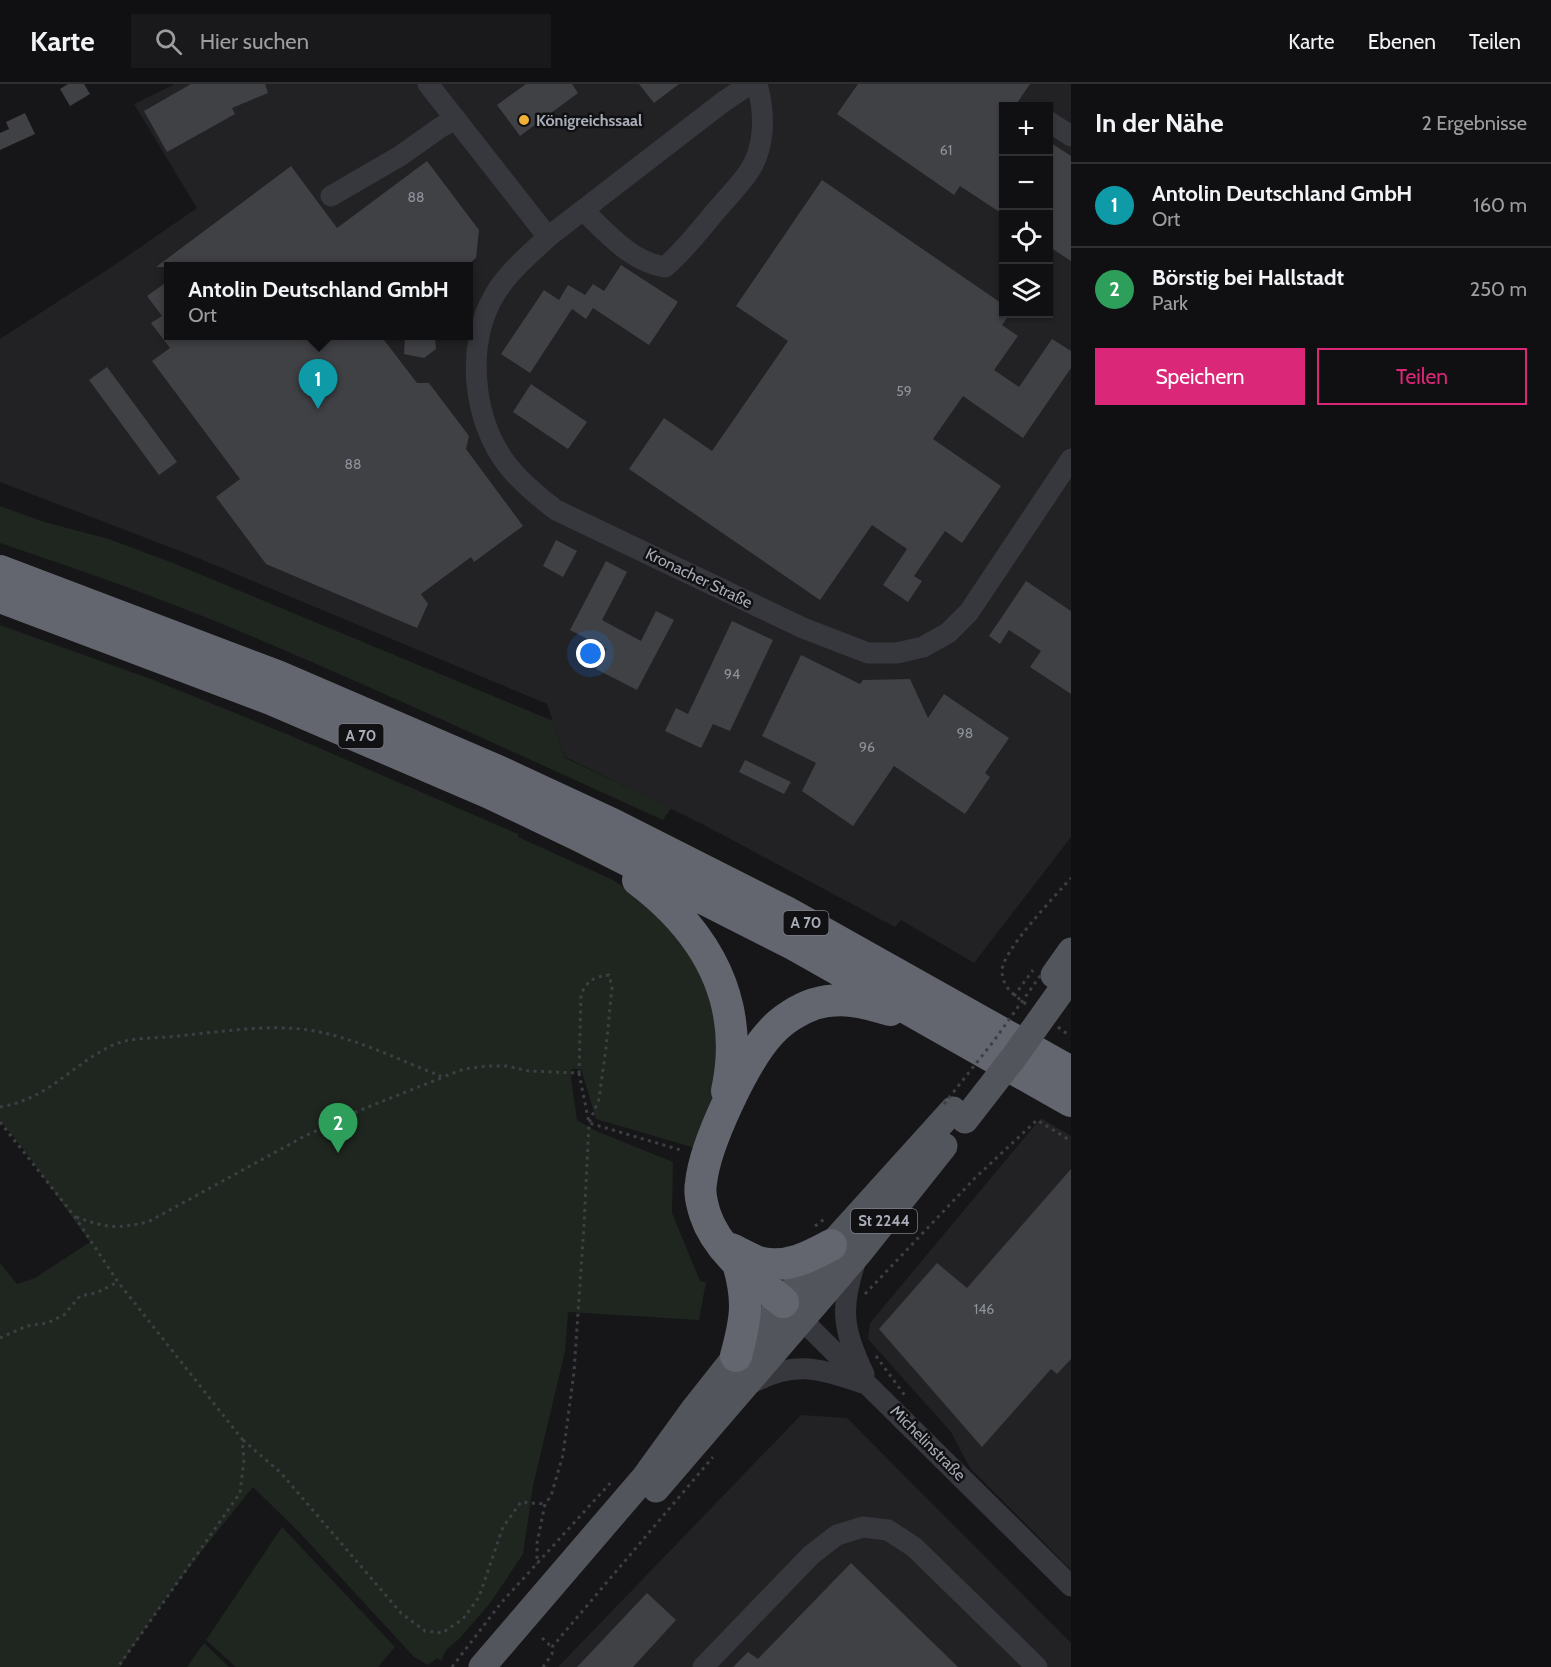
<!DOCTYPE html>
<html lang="de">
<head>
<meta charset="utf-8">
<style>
	body { margin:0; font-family:Cabin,sans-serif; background:#19191b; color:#f1f3f6 }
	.controls { position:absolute; right:18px; top:18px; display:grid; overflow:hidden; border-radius:0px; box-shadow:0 2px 4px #0004 }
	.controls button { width:54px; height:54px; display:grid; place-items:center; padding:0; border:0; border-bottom:2px solid #303032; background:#101012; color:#f1f3f6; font:30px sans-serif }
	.you { position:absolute; left:591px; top:570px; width:21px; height:21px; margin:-15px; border:4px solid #fff; border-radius:50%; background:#1a73e8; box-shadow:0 0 0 9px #1a73e833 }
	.badge { display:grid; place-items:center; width:39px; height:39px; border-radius:50%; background:#db2777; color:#fff; font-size:20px; font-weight:700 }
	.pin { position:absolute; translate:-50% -50px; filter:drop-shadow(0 2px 3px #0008) }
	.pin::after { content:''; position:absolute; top:32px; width:21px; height:18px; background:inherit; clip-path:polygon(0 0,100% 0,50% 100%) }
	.popup { position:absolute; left:164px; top:178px; width:309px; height:78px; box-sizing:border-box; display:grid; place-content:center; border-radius:0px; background:#101012; filter:drop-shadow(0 2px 4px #0005); font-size:20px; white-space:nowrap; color:#9c9d9f }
	.popup b { font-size:22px; color:#f1f3f6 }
	.popup::after { content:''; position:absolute; left:50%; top:100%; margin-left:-12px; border:12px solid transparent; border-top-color:#101012 }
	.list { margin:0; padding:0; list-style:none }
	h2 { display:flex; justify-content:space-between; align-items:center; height:78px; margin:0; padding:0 24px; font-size:26px }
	h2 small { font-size:20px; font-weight:400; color:#9c9d9f }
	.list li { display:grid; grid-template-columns:39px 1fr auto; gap:18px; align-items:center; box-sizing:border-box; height:84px; padding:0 24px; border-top:2px solid #303032 }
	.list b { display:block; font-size:22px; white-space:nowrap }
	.list p { margin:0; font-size:20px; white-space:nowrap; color:#9c9d9f }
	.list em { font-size:20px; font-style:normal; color:#9c9d9f }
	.actions { display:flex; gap:12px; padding:18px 24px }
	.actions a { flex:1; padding:14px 0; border:2px solid #db2777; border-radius:0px; text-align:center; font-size:21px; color:#db2777 }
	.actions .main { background:#db2777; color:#fff }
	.icon { flex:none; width:33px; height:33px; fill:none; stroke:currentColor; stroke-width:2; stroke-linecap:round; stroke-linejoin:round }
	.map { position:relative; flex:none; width:1071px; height:1583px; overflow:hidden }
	header { display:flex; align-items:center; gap:36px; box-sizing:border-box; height:84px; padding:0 30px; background:#101012; border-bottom:2px solid #303032 }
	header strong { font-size:28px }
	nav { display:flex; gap:33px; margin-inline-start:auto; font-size:21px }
	.search { width:420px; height:54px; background:#19191b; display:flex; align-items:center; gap:15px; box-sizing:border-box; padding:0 21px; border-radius:0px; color:#9c9d9f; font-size:22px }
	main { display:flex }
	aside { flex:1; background:#101012 }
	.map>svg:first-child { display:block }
	.built { fill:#222225; fill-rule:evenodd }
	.green { fill:#1e261f }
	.building { fill:#404145 }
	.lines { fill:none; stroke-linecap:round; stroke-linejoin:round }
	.path { stroke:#3d3f44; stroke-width:3; stroke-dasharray:3 4.5; stroke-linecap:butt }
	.minor { stroke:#37383d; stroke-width:21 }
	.major { stroke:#53555c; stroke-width:27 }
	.highway { stroke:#63666e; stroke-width:32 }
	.path-bridge { stroke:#3d3f44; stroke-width:3; stroke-dasharray:3 4.5; stroke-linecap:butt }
	.major-bridge { stroke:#53555c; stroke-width:27 }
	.poi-dot { fill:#f2b134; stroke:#111113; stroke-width:2 }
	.labels { text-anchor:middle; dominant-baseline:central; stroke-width:5; stroke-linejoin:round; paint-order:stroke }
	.number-label { font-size:14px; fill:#8e929b }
	.shield { fill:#111113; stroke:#7b7e86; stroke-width:1.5 }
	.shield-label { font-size:15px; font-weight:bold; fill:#a8adb8 }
	.poi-label { font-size:16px; font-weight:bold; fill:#a8adb8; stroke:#111113; text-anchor:start }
	.street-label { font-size:16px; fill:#a8adb8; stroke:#111113 }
</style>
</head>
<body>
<header>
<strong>Karte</strong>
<div class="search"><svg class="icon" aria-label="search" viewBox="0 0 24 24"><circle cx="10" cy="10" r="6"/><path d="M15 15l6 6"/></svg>Hier suchen</div>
<nav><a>Karte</a><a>Ebenen</a><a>Teilen</a></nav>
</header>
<main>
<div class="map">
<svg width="1071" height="1583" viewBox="0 0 1071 1583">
	<rect width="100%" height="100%" fill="#161618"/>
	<path class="built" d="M175,0H1071V753L974,879L901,836L895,843L702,740L565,673L547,620L198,474L0,398V255L113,182L197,124L134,20ZM1004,22H1048V230H1004ZM168,182H468V252H168Z
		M1041,1034L1071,1052V1486L970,1384L951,1348L868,1255L870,1239Z
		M801,1331L847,1334L1071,1559V1583H558Z"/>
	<path class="green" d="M0,422L44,438L109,455L173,479L553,637L565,674L671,724L663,736C522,672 381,607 239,547C161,514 80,486 0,459Z
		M0,541L151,595L289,651L518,750V753L613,796L646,819L671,840L705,891L720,951L713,1018L695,1064L596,1035L581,985H571C571,1003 575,1018 577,1036L596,1047L673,1078L672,1129L700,1197L706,1198L699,1236L568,1228L565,1267L533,1402L523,1470L491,1518L460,1554L446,1566L441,1577L437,1574L428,1581L414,1573L299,1448L253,1403C206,1461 160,1519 120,1583H0V1179L17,1200L35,1194L90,1158L19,1059L0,1037Z
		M282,1443L395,1563L378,1583H236L206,1556Z
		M204,1559L229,1583H187Z"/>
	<path class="building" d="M68,0H84L90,10L70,22L60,5Z
		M191,0H265L268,9L232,24L235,30L167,68L144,27Z
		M526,0H572L578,9L520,52L497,21Z
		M639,0H679L654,19Z
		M858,0H1030L1015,22H1004V131L960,102L954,111L837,30Z
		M25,29L35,50L0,66V49L9,45L6,38Z
		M1048,57L1071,72V177L1048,162Z
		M427,77L479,146L476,174L465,183H156L291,82L337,144Z
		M822,96L1004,221V230H1010L1002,241L1018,252L994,286L1019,303L1052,255L1071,267V284L1023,354L963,312L933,355L1001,402L962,459L945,447L914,492L922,497L908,518L883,501L907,465L872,441L820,516L629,385L664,334L712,367L788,257L736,222Z
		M621,181L678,218L649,261L593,224L586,235L572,225L530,289L501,270L544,206L559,216L568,201L585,211L593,200L604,207Z
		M168,197V252H381L417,299H429L469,352L466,365L523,442L474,478L471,473L421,510L428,520L417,544L266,480L216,413L240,395L152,277L170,264L151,239L162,232L147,212Z
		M405,252H435L436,265L424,274L404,270Z
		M107,283L177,378L159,391L89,296Z
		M531,300L587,338L568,365L513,328Z
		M556,456L577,467L563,493L543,482Z
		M606,477L627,488L602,536L641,557L656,527L674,536L637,606L596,585L607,565L570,546Z
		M1026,497L1071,527V610L1030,583L1041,567L1009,546L1000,560L989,552Z
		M732,537L773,556L730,647L713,640L701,664L665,647L676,624L688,630Z
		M801,571L860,600L863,596L910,595L928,634L944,610L1009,654L985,689L990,693L965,730L894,682L853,742L802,707L816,679L762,652Z
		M745,676L791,698L784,710L739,688Z
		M1071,1085V1275L1057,1290L1051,1285L982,1363L879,1245L937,1179L967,1204Z
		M851,1479L958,1583H733L748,1568L758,1575Z
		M647,1509L676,1536L633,1583H577Z"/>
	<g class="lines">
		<path class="path" d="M1014,912L1033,886
			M1026,920C1014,911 1003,904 1002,888C1000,869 1057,810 1071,794
			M1058,943L1070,952
			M579,989L589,1039L684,1067
			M0,1023C45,1016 69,984 107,964C128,952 154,955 178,952C219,948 260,941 301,945C348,950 399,976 443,993L464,985L487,982H507L529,987L579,989L581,910C588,896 594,893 609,891L612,903L606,964L599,1015L589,1039L584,1141L574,1288L563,1371L551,1412L545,1420L537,1459V1480
			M0,1038L75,1133L118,1198L242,1355L244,1376L240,1409L118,1583
			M76,1133C108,1144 115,1145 148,1138L303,1053L358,1027L441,994
			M815,1142L827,1133
			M865,1210L975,1094L1037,1036L1071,1057
			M0,1254L27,1242L47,1239L64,1231L80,1212L96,1209L118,1198
			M876,1272L906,1313
			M243,1356L281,1389L401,1529L425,1547L442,1549L463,1535L479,1513L503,1443L521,1418L545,1420
			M542,1554L552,1563
			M452,1583L501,1519L613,1396
			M543,1583L552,1570V1563L713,1373"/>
		<path class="minor" d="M428,0L548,153
			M750,0L723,18L548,153C530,170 508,188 495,210C465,260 472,337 509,383C522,399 539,413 556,426L803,544L868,569H897L923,563L948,549L969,528L1071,375
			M1048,37L1071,52
			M331,112L400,72L441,43L456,35
			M583,126C606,148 631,178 665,183C684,167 699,147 715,128C726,115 738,103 748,89C766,63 765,29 757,0
			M856,1176C840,1223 842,1245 864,1290
			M801,1235L1071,1502
			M750,1300C794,1276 817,1284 863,1299
			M703,1583L811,1471L837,1451L863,1443L888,1446L914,1463L1037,1583"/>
		<path class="major" d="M1054,891L1071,867
			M656,1405L858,1170L944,1062
			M482,1583L645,1393L695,1324L736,1272L831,1161L953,1026"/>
		<path class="highway" d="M0,487L277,592L500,688L612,740L786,828L1071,988
			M0,513L271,615L490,709L576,750L795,861L1071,1017
			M638,796C708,849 746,919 727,1007
			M731,1165C741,1169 752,1177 762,1179C788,1184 809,1173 831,1161
			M783,1218C754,1194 717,1167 705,1130C702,1120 699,1109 701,1099C705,1060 745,975 772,947C782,936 799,925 814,920C841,912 864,918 890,926
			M736,1272C746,1235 749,1217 738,1179"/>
		<path class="path-bridge" d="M944,1020L993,958L1043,888"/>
		<path class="major-bridge" d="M965,1036L1014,973L1066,900"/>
	</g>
	<circle class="poi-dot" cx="524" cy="36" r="6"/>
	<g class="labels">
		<g class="number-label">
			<text x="946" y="66">61</text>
			<text x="416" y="113">88</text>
			<text x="904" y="307">59</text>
			<text x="353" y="380">88</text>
			<text x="732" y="590">94</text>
			<text x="965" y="649">98</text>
			<text x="867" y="663">96</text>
			<text x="984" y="1225">146</text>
		</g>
		<g class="shield">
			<rect x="338.5" y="640" width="45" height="24" rx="4.5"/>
			<rect x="783.5" y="827" width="45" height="24" rx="4.5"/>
			<rect x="851" y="1125" width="66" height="24" rx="4.5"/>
		</g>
		<g class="shield-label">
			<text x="361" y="652">A 70</text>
			<text x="806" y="839">A 70</text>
			<text x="884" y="1137">St 2244</text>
		</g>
		<g class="poi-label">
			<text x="536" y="36">Königreichssaal</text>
		</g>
		<g class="street-label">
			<text transform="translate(699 494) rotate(26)">Kronacher Straße</text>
			<text transform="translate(928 1359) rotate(45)">Michelinstraße</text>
		</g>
	</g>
</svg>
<div class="controls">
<button>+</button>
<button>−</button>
<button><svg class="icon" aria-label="locate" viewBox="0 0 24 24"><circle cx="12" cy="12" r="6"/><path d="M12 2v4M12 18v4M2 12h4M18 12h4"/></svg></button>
<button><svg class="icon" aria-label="layers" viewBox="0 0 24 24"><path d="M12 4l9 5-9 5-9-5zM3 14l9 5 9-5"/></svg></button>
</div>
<div class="you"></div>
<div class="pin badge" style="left:318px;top:325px;background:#0f9aa8">1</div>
<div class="popup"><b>Antolin Deutschland GmbH</b>Ort</div>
<div class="pin badge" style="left:338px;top:1069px;background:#2e9e5b">2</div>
</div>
<aside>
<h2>In der Nähe<small>2 Ergebnisse</small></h2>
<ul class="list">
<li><span class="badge" style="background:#0f9aa8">1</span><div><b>Antolin Deutschland GmbH</b><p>Ort</p></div><em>160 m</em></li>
<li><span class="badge" style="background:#2e9e5b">2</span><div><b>Börstig bei Hallstadt</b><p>Park</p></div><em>250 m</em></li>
</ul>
<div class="actions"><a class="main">Speichern</a><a>Teilen</a></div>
</aside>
</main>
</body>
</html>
